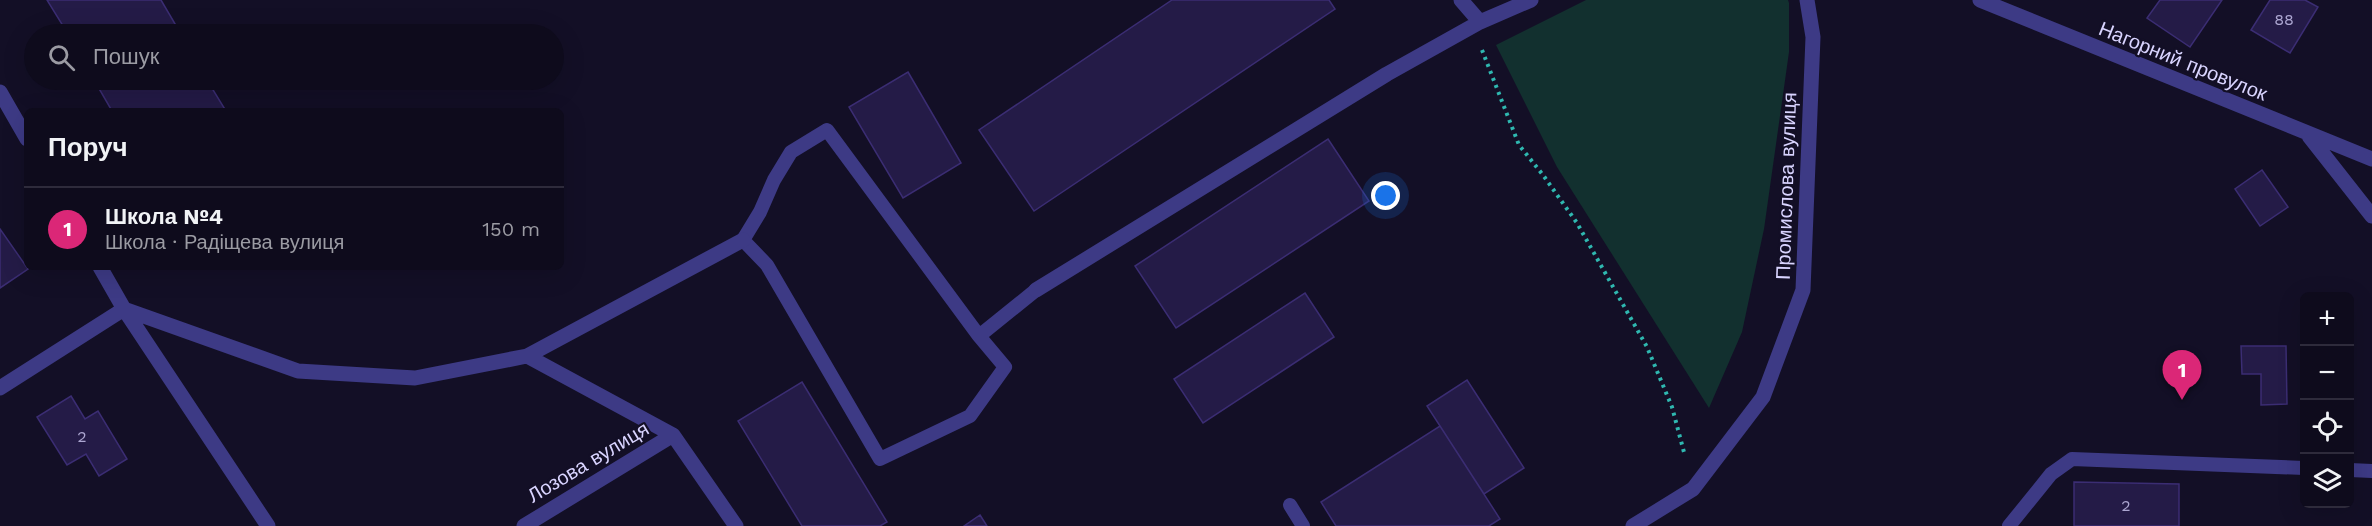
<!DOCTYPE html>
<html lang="uk">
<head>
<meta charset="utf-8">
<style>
	body { margin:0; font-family:"Work Sans",sans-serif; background:#1c1929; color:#f1f3f6 }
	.controls { position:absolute; right:18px; bottom:18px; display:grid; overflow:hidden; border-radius:9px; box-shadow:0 6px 24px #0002 }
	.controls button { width:54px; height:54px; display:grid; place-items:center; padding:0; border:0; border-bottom:2px solid #2e2b3b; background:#0e0b1c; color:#f1f3f6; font:30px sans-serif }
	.you { position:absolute; left:1386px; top:196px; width:21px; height:21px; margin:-15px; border:4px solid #fff; border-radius:50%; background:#1a73e8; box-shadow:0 0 0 9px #1a73e833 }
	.badge { display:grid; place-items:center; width:39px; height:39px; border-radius:50%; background:#db2777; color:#fff; font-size:20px; font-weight:700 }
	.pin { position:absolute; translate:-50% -50px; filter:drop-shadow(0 2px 3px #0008) }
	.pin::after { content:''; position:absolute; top:32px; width:21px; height:18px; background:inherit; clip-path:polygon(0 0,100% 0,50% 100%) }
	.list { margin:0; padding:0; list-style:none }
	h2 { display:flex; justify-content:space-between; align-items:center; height:78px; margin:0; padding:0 24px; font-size:26px }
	h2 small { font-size:20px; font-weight:400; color:#9b9ba3 }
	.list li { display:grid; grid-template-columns:39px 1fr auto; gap:18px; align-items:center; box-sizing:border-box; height:84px; padding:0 24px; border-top:2px solid #2e2b3b }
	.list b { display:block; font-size:22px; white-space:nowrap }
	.list p { margin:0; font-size:20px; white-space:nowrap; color:#9b9ba3 }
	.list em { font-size:20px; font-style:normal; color:#9b9ba3 }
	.icon { flex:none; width:33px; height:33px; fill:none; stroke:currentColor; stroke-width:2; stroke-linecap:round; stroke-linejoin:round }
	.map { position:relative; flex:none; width:2372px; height:526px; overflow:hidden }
	.search { position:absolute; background:#0e0b1c; box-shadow:0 6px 24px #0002; left:24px; top:24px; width:540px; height:66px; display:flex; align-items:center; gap:15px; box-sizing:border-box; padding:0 21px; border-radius:33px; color:#9b9ba3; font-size:22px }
	.panel { position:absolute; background:#0e0b1c; box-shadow:0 6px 24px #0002; left:24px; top:108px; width:540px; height:162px; border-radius:9px }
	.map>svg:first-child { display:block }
	.green { fill:#12302f }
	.building { fill:#241b47; stroke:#3b2d73; stroke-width:1.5 }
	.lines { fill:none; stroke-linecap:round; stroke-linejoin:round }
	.path { stroke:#2fb8b0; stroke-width:4; stroke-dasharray:3 4.5; stroke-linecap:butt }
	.lane { stroke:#3d3a85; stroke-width:14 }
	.street { stroke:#3d3a85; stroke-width:15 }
	.labels { text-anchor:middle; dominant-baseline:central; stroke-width:4.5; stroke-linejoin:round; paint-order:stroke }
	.number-label { font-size:16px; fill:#aca6d1 }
	.street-label { font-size:20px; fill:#d9d4ff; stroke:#130f26 }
</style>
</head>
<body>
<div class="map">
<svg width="2372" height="526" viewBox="0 0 2372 526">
	<rect width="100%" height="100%" fill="#130f26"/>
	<path class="green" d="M1586,0H1788L1789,3V52L1764,229L1742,332L1709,408L1557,167L1496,45Z"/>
	<path class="building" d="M47,0H161L181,34H68Z
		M1172,0H1329L1335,9L1034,211L979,130Z
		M2160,0H2222L2190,47L2147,18Z
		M2270,0H2305L2318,7L2290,53L2251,30Z
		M908,72L961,163L903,198L849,107Z
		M94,80H207L226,111H112Z
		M1328,139L1369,201L1176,328L1135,266Z
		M2262,170L2288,207L2260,226L2235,189Z
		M0,229L28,269L0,288Z
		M1305,293L1334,337L1203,423L1174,379Z
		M2241,346H2286L2287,404L2261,405V374H2242Z
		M1467,380L1524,468L1484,494L1427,406Z
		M802,382L887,522L880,526H802L738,421Z
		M71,396L85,419L98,411L127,459L99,476L86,454L67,465L37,417Z
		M1440,426L1500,519L1489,526H1336L1321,502Z
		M2074,482L2179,484V526H2074Z
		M980,515L987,526H964Z"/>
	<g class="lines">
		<path class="path" d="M1482,50L1519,145L1543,175L1577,223L1647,347L1672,407L1685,456"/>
		<path class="lane" d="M979,336L1005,367L970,416L880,459L767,265L743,240L760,212L774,180L791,152L827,130L979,336L1036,290
			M2350,470L2372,471
			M1290,505L1303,526
			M2009,526L2051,474L2072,459L2304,468"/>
		<path class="street" d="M1461,0L1480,22
			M1980,0L2372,159
			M0,92L27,139
			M2309,136L2372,216
			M100,267L124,309L268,526
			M1036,290L1387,74L1480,22L1531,0
			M124,309L298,371L415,378L527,356L743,240
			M527,356L673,435L736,526
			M0,388L124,309
			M524,526L673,435
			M1633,526L1693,489L1763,397L1803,290L1813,37L1807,0"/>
	</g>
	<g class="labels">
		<g class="number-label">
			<text x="2284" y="19">88</text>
			<text x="82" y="436">2</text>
			<text x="2126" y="505">2</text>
		</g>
		<g class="street-label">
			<text transform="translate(2183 61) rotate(22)">Нагорний провулок</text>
			<text transform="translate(1786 186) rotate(-88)">Промислова вулиця</text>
			<text transform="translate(588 462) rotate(-31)">Лозова вулиця</text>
		</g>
	</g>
</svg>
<div class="controls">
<button>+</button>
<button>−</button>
<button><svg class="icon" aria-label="locate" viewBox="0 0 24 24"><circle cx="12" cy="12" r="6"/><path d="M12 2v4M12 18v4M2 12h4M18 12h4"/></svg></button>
<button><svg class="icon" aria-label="layers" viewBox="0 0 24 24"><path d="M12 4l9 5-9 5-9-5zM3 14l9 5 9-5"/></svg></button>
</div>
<div class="you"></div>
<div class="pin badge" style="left:2182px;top:400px">1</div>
<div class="search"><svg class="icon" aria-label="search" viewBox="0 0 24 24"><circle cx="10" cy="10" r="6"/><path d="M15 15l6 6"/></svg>Пошук</div>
<section class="panel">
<h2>Поруч<small></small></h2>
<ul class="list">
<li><span class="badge">1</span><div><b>Школа №4</b><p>Школа · Радіщева вулиця</p></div><em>150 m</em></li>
</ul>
</section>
</div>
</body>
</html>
